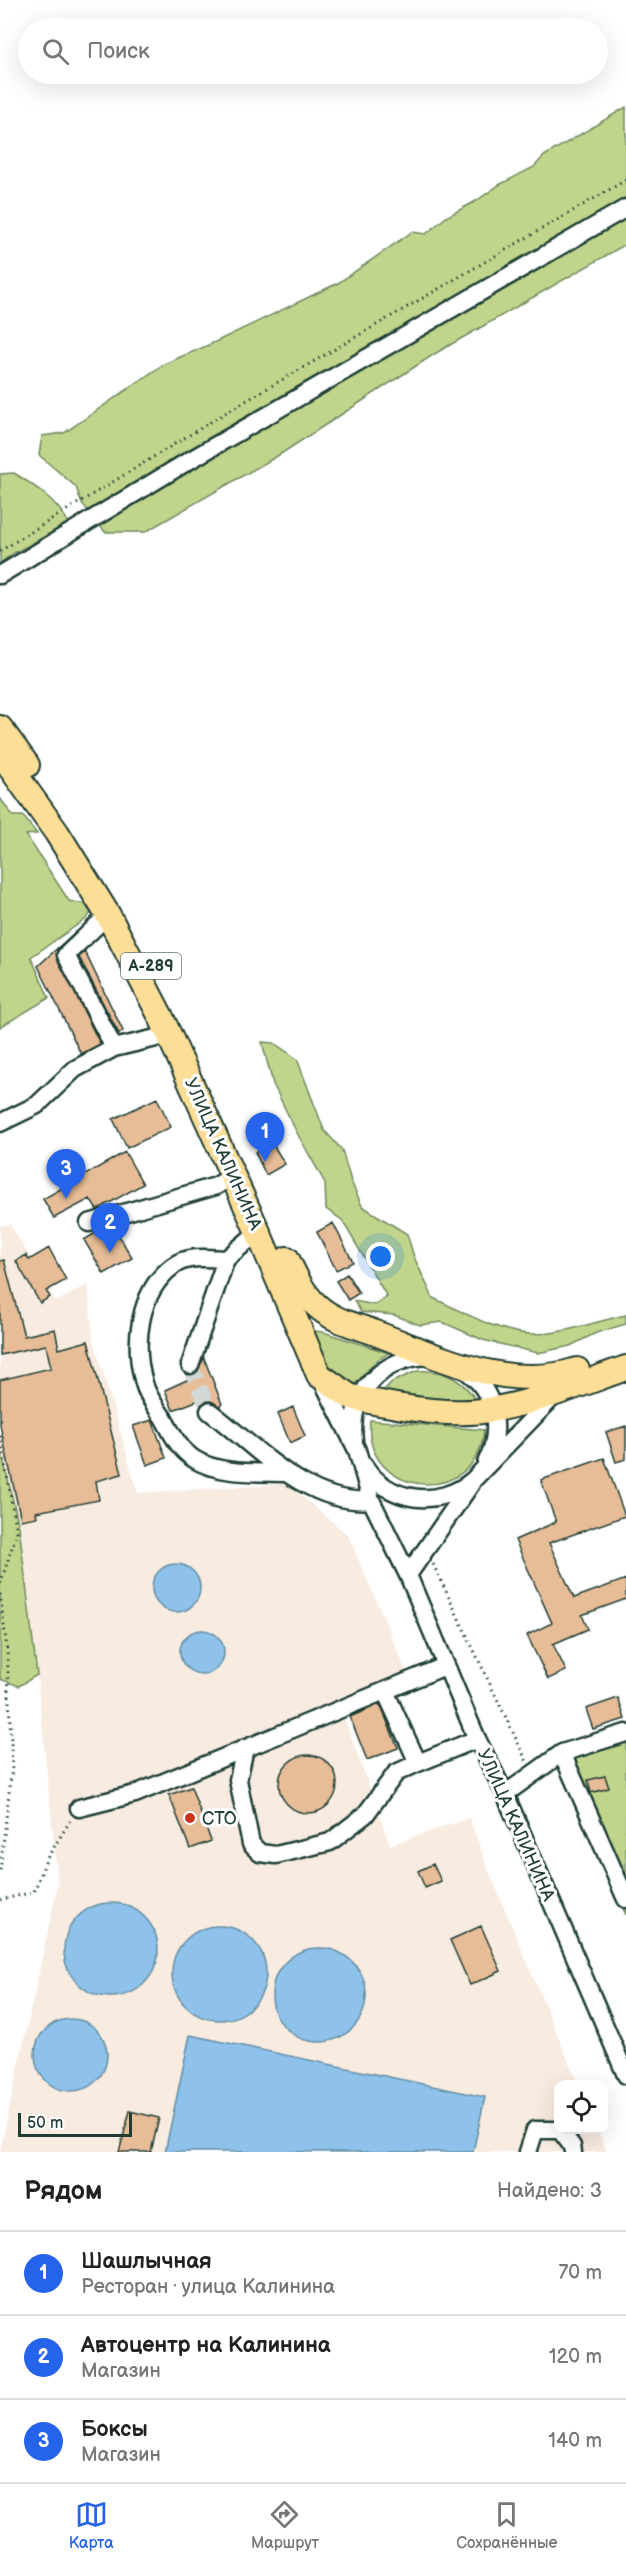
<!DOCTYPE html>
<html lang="ru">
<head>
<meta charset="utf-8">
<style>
	body { margin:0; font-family:"Balsamiq Sans",sans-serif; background:#f2f2f2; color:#222 }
	.controls { position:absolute; right:18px; bottom:18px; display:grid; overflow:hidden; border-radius:12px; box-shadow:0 6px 24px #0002 }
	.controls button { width:54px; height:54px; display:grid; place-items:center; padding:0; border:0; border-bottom:2px solid #e0e0e0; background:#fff; color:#222; font:30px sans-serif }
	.scale { position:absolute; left:18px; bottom:15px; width:114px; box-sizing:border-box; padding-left:6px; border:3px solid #1f3d34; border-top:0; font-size:16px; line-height:21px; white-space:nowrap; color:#1f3d34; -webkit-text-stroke:4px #fff; paint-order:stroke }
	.you { position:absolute; left:381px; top:1257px; width:21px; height:21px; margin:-15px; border:4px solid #fff; border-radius:50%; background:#1a73e8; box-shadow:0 0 0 9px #1a73e833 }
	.badge { display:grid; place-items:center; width:39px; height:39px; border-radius:50%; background:#2563eb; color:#fff; font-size:20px; font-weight:700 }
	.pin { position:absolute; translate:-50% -50px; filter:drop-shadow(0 2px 3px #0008) }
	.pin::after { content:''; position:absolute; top:32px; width:21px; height:18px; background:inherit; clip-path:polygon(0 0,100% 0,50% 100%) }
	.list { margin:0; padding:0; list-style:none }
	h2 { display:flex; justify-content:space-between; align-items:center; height:78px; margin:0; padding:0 24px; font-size:26px }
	h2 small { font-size:20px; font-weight:400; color:#767676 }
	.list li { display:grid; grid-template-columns:39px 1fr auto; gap:18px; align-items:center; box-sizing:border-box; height:84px; padding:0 24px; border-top:2px solid #e0e0e0 }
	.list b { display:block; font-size:22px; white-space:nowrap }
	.list p { margin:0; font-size:20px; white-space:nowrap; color:#767676 }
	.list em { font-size:20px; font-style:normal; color:#767676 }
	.icon { flex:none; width:33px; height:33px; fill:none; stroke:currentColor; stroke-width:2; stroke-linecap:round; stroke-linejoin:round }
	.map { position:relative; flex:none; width:626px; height:2152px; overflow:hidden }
	.search { position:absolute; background:#fff; box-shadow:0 6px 24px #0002; left:18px; right:18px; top:18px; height:66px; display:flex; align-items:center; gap:15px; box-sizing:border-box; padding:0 21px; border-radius:33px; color:#767676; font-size:22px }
	.sheet { height:330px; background:#fff }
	nav { display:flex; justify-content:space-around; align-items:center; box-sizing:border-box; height:84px; border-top:2px solid #e0e0e0; background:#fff; font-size:16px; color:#767676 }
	nav a { display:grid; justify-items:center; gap:3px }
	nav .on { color:#2563eb }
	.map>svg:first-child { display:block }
	.built { fill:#f8ebe0 }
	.green { fill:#c0d58b; stroke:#708960; stroke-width:1.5 }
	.water { fill:#8ec2eb; stroke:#628da2; stroke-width:1.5 }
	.building { fill:#e7bd97; stroke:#1f3d34; stroke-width:1.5 }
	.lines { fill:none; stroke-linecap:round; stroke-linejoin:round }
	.minor-tunnel { stroke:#d2d8d6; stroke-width:16; stroke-dasharray:16 8; stroke-linecap:butt }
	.minor-casing { stroke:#1f3d34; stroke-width:21 }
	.highway-casing { stroke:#1f3d34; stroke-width:28 }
	.path { stroke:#1f3d34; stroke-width:3; stroke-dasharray:1.5 4.5; stroke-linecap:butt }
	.minor { stroke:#fff; stroke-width:16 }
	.highway { stroke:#fdde96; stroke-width:24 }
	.poi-dot { fill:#c8321e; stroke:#fff; stroke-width:2 }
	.labels { text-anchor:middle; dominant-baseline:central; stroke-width:6; stroke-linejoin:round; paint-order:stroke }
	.shield { fill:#fff; stroke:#627771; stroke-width:1.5 }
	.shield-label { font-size:16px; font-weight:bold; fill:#1f3d34 }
	.street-label { font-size:18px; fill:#1f3d34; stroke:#fff }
	.poi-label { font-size:18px; fill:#1f3d34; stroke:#fff; text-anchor:start }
</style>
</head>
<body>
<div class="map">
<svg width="626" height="2152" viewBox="0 0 626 2152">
	<rect width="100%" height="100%" fill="#fff"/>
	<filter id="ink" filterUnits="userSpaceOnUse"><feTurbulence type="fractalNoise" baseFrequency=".0167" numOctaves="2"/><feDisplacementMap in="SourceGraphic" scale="12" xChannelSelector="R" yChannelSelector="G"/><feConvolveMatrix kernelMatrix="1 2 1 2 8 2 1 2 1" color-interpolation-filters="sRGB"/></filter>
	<g filter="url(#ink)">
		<path class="built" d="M10,1224L56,1302L88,1284L93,1338L138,1493L287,1484L348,1535L407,1673L337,1698L390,1845L469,1818L488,1869L578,2084H558V2130H598L607,2152H0L58,1884L37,1675L19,1527L0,1446V1226Z"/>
		<path class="green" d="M626,107V244L436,353L279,455L145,532H105L81,502L76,487L39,455L42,436L64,433L164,364L211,344L338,283L412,232L426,234L446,217L476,201L499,185L534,167L544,156Z
			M14,473C35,486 58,501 69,524L14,553L0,563V474Z
			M0,798L13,816H23L37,834L26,835L69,901L85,904L91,913L86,919L31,957L49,998L0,1027Z
			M262,1042L274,1043L297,1059L324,1130L342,1150L351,1181L362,1206L407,1234L414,1257L433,1298C464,1312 500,1334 534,1334C565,1334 596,1321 626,1315V1324L596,1333L570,1346L538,1353L483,1340L442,1322L420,1325L394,1315L361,1312L354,1301L375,1305L387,1297L342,1220L326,1209L325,1183L297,1133L273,1084Z
			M314,1331L323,1332L389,1353L377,1360L354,1385C337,1376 311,1352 314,1331Z
			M417,1371C446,1369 468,1382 480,1408L380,1394L392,1382Z
			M370,1420L484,1430C478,1508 362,1499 370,1420Z
			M0,1446L19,1527L37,1675L19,1686L0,1679Z
			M626,1726V1915L551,1749Z"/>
		<path class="water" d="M152 1588a24 24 0 1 1 48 0a24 24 0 1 1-48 0Z
			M180 1652a22 22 0 1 1 44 0a22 22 0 1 1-44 0Z
			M64 1950a47 47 0 1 1 94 0a47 47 0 1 1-94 0Z
			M172 1973a47 47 0 1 1 94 0a47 47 0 1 1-94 0Z
			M272 1995a47 47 0 1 1 94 0a47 47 0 1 1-94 0Z
			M35 2055a36 36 0 1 1 72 0a36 36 0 1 1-72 0Z
			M190,2035L485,2097L473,2152H165Z"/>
		<path class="building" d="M75,932L59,947L56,954L100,1044L81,1054L38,966Z
			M85,952L123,1031L119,1034L79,957Z
			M157,1098L171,1127L127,1148L113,1119Z
			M272,1143L285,1164L266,1175L255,1152Z
			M125,1152L143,1184L97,1210L90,1199L54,1218L43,1199Z
			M333,1223L353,1262L336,1270L317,1232Z
			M114,1227L132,1258L104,1274L84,1240L99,1231Z
			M49,1248L66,1280L46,1291L50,1297L40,1303L16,1261L26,1255L29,1260Z
			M4,1260L24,1336L55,1329L59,1349L88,1341L122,1474L96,1481L99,1500L36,1512L37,1517L21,1520L0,1425V1380L51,1368L46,1345L0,1355V1261Z
			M347,1274L359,1293L348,1300L336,1281Z
			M204,1358L222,1404L219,1406L210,1401L201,1405L199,1400L173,1410L165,1390L189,1379L188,1375L196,1373Z
			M293,1407L305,1436L290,1443L278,1414Z
			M152,1420L166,1458L147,1465L133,1426Z
			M626,1426V1459L616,1462L606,1432Z
			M604,1458L625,1516L549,1543L574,1598L626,1579V1599L582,1615L588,1629L553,1644L566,1671L548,1679L527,1635L552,1623L515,1540L556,1522L541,1480Z
			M618,1698L625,1719L593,1729L586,1709Z
			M380,1704L398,1748L367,1760L350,1717Z
			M279 1784a29 29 0 1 1 58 0a29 29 0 1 1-58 0Z
			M605,1776L609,1788L591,1793L588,1780Z
			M191,1787L211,1841L190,1849L169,1795Z
			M433,1864L441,1881L425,1888L418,1871Z
			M481,1926L501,1971L470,1985L450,1940Z
			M130,2111L159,2118L151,2152H119Z"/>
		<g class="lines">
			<path class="minor-tunnel" d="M190,1365L209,1411"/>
			<defs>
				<path id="minor" d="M0,575L185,463L626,208
					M108,915L66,955L114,1048
					M0,1123L37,1105L75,1069L114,1048L169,1035
					M89,1223L216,1186L233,1176
					M226,1259C209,1258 187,1255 173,1266C138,1292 133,1345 144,1383C147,1396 157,1408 164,1419C172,1434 179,1449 194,1459C219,1475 258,1472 287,1473
					M190,1365L226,1259L258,1232
					M462,1368C495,1389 504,1429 486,1463
					M321,1378L357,1450L371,1500L408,1575L477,1739L505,1794L626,2075
					M209,1411C256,1446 307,1506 371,1500
					M354,1440C348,1393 382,1358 428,1356
					M363,1464C387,1503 439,1509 473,1480L554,1396
					M408,1575L471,1484
					M385,1691L418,1763L477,1739
					M245,1748L238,1780L251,1844L260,1853L276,1855L330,1842L365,1815L396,1773L418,1763
					M562,1753L626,1899
					M505,1794L562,1753L626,1733
					M79,1808L135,1794L445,1666
					M528,2152L535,2130H560L572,2146L573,2152"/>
				<path id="highway" d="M0,728L27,765
					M0,753L57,833L108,915L161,1017L258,1232L319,1375L349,1396L359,1399C402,1407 451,1418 495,1409C540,1401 583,1383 626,1368
					M287,1259C295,1276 302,1292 316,1305C334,1322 356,1325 378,1334C441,1358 509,1392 577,1370"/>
			</defs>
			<use href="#minor" class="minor-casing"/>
			<use href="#highway" class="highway-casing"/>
			<path class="path" d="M0,551L230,410L626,180
				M0,1436L17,1532L0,1585
				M433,1564L527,1762
				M0,1594L7,1649L12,1767L0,1871
				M0,1900L34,1892L46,1860L70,1821"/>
			<use href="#minor" class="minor"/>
			<use href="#highway" class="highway"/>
		</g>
	</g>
	<circle class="poi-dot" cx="190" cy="1818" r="6"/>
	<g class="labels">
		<rect class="shield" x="121" y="953" width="60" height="26" rx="4.5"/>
		<g class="shield-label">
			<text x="151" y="966">А-289</text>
		</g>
		<g class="street-label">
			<text transform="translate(223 1154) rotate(66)">УЛИЦА КАЛИНИНА</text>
			<text transform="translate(516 1825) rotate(66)">УЛИЦА КАЛИНИНА</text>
		</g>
		<g class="poi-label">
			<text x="202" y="1818">СТО</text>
		</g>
	</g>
</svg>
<div class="controls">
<button><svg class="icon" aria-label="locate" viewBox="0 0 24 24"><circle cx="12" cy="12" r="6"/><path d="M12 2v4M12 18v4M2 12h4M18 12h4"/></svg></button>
</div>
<div class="scale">50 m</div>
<div class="you"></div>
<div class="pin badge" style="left:265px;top:1162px">1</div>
<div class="pin badge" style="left:110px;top:1253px">2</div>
<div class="pin badge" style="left:66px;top:1199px">3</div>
<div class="search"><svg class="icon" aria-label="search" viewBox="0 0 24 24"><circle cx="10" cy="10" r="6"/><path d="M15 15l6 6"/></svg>Поиск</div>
</div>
<section class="sheet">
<h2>Рядом<small>Найдено: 3</small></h2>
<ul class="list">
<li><span class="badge">1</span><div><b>Шашлычная</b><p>Ресторан · улица Калинина</p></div><em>70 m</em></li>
<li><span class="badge">2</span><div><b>Автоцентр на Калинина</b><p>Магазин</p></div><em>120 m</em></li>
<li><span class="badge">3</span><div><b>Боксы</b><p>Магазин</p></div><em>140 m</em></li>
</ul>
</section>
<nav>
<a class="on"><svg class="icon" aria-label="map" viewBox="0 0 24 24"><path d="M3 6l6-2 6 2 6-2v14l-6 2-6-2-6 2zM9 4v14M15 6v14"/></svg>Карта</a>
<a><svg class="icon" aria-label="directions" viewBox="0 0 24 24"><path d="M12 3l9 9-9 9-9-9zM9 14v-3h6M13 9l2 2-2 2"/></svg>Маршрут</a>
<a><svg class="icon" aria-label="saved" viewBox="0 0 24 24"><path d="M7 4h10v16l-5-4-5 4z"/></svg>Сохранённые</a>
</nav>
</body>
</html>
